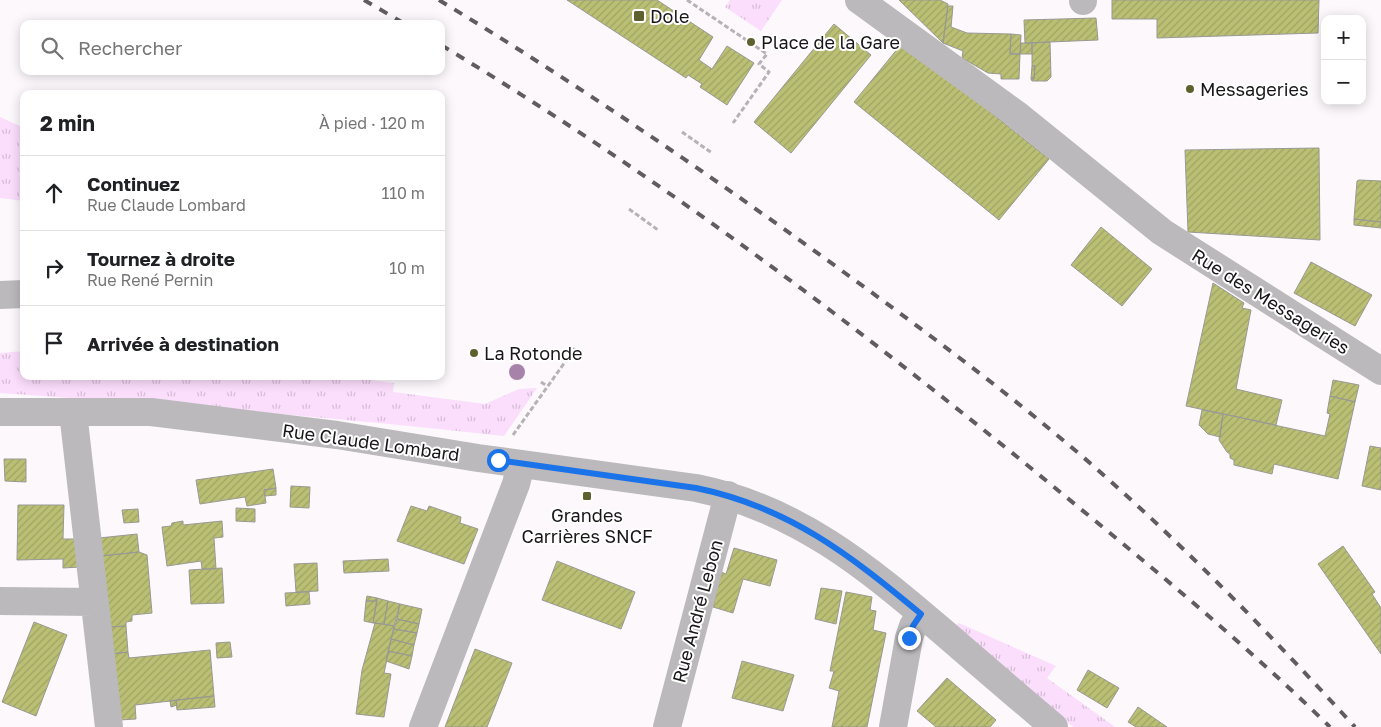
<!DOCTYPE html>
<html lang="fr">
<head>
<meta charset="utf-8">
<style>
	body { margin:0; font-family:"Golos Text",sans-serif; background:#f2f2f2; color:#202124 }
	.controls { position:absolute; right:15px; top:15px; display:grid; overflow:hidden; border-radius:10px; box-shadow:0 2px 12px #0003 }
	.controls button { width:45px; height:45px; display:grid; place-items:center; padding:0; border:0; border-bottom:1px solid #e0e0e0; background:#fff; color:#202124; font:25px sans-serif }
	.stop { position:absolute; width:15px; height:15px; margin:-11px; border:4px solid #1a73e8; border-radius:50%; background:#fff }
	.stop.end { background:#1a73e8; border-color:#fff; box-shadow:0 1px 5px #0008 }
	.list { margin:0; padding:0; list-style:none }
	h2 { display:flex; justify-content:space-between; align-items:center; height:65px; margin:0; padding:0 20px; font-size:21px }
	h2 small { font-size:16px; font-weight:400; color:#757577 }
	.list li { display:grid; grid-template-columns:32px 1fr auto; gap:15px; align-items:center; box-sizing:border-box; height:75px; padding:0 20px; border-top:1px solid #e0e0e0 }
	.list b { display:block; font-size:19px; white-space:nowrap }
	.list p { margin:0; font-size:16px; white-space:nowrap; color:#757577 }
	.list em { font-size:16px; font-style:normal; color:#757577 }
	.icon { flex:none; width:28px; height:28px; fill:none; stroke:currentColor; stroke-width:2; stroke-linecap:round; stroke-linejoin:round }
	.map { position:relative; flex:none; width:1381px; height:727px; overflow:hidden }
	.search { position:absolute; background:#fff; box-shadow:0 2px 12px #0003; left:20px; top:20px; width:425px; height:55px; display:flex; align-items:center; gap:12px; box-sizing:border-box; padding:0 18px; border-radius:10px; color:#757577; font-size:19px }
	.panel { position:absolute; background:#fff; box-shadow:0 2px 12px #0003; left:20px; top:90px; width:425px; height:290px; border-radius:10px }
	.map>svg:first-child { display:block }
	.grass { fill:url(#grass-tufts) }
	.building { fill:url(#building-hatch); stroke:#999994 }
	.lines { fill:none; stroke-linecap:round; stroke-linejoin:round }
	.path { stroke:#b6b2b6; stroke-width:3; stroke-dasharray:5 2.5; stroke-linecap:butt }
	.minor { stroke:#bbb9bb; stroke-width:28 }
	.rail { stroke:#605d60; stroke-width:4; stroke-dasharray:9 9; stroke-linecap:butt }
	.tree { fill:#a783aa }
	.route { stroke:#1a73e8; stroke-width:6 }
	.poi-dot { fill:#5e612e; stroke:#fff; stroke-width:2 }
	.labels { text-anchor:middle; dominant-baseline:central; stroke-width:4; stroke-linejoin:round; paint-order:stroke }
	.poi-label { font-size:18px; fill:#181618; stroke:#fff; text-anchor:start }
	.street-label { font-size:18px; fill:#181618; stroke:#fff }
</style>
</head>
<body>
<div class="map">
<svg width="1381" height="727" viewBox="0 0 1381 727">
	<defs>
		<pattern id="grass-tufts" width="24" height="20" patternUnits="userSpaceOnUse" patternTransform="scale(1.25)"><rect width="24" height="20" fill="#fbddfc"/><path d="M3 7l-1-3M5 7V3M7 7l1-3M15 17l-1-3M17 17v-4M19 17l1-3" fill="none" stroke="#d6bdd7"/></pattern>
		<pattern id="building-hatch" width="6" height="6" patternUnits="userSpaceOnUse" patternTransform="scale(1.25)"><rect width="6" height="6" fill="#babf74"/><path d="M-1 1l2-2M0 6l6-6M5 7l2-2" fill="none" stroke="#9fa364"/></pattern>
	</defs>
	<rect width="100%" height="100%" fill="#fcf8fc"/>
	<path class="grass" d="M730,0H782L761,31L725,7Z
		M0,117L24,128V201L0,198Z
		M24,351V376H338L394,383L393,392L485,404L519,389L537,388L504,436C336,417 168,405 0,393V353Z
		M959,623L1056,666L1047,678L1115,727H1073L954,627Z"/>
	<path class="building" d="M567,0H657L713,37L699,60L712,69L727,46L754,63L727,105L700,87L702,84L688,75L686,78Z
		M899,0H940L948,4L943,43Z
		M1112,0H1319L1318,33L1157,38V19H1112Z
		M948,6H953L951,27L967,33L1011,34L1010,54H1020L1019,79H1001V74L988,73L962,58L963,51L943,43Z
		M1096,18L1098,40L1025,43L1024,20Z
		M834,24L871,55L791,153L754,122Z
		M1011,34L1021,35L1020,54H1010Z
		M903,42L1049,159L999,220L854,102Z
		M1050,42L1051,77L1047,81H1032L1031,79H1034L1035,66H1032V43Z
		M1021,43H1032V54H1020Z
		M1032,66H1035L1034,79H1031Z
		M1319,148L1320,240L1188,232L1185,150Z
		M1359,180L1381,181V222L1354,219L1357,181Z
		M1354,219L1381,222V228L1354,225Z
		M1101,227L1152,269L1122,306L1071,265Z
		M1311,262L1372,295L1355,326L1294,293Z
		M1213,283L1244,303L1242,308L1251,310L1236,389L1282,400L1276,425L1186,406Z
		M1333,380L1359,385L1355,402L1330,396Z
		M1330,396L1355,402L1338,479L1274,464L1272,474L1234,465V460L1230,458V454L1227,452L1219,440L1223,414L1325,436L1330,414L1327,413Z
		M1202,410L1223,414L1220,437L1208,434L1199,425Z
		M1370,446L1381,448V490L1362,486Z
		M4,459H26V482L5,481Z
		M273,469L276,488L264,490L266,503L247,506L245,497L200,504L196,480Z
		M291,486L310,487L309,508L290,507Z
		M276,488V495L265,496L264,490Z
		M18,505H64L63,539H77L80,567L63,568V559L17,560Z
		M411,506L427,511L429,506L461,517L460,523L478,529L464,564L397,541Z
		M236,508L255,509V522L236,521Z
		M138,509L139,522L124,523L122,510Z
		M183,521V525L222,521L223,537L214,538L216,569H202L201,561L167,566L162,527L171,526L172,523Z
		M137,534L139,552L101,556L99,538Z
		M1343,546L1375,592L1372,594L1381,608V654L1318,564Z
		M734,548L777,560L770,586L743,579L733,613L713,607L721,572L726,574Z
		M139,552L147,555L152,613L132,615V621L126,622V626L109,627L101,556Z
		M388,559L389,571L344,573L343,561Z
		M557,561L635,592L621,629L542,600Z
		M317,563L318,591L296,592L294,564Z
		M222,568L224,603L191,604L189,570Z
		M821,588L842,591L836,624L815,619Z
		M309,592L310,604L286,606L285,593Z
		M846,592L872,597L870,610L876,611L873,630L886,633L867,727H832L839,691L829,688L834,671H830Z
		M367,596L377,598V601H366Z
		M377,598L388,601L384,624L373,623Z
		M366,601H377L373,623L364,621Z
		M388,601L400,604L394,626L384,624Z
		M400,604L422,609L419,624L397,619Z
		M397,619L419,624L417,633L394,629Z
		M34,622L67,635L36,716L2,702Z
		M375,623L394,626L384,673L391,674L384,717L356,714L362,670Z
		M126,626L128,652L111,654L109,627Z
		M394,629L417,633L414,645L391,639Z
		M391,639L414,645L412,656L388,651Z
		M230,642L232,657L217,658L216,643Z
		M475,649L512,663L487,727H445Z
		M210,650L214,696L135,705L136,719L119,720L111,654L128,652L129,658Z
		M388,651L412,656L409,669L386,661Z
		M742,661L794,675L783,711L732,698Z
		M1088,670L1119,688L1107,708L1077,690Z
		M947,678L996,720L990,727H936L917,711Z
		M214,696L215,707L177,710L176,700Z
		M176,700L177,705L171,707L170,701Z
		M1138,707L1167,727H1136L1128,722Z"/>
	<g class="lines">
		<path class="path" d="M687,0L767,54L759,64L769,72L733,123
			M682,132L712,153
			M629,209L658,230
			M541,382L547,386
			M513,435L575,348"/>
		<path class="minor" d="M859,0L1016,114L1162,232L1381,371
			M1083,0V1
			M0,295L24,294
			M0,412H151L337,435L478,458L696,488C796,508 867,567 942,631C979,663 1016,695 1054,727
			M73,412L109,727
			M0,601L95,602
			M423,727L516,484L521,464
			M667,727L728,495
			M893,727L909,638L913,626L921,614"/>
		<path class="rail" d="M364,0L405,24
			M439,0C579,85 713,177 845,273C926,332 1007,392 1083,457C1180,541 1269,633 1355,727
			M441,45C649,170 844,316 1032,469C1133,552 1236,635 1330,727"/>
	</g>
	<circle class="tree" cx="517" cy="372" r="8"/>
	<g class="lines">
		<path class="route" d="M498,460L696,488C789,507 850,555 921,614L913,626L909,638"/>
	</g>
	<g class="poi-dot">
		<rect x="633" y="10" width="12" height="12" rx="2.5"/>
		<circle cx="751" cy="42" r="5"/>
		<circle cx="1190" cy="89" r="5"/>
		<circle cx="474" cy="353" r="5"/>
		<rect x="582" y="491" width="10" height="10" rx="2.5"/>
	</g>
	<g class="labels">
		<g class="poi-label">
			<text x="650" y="16">Dole</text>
			<text x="761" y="42">Place de la Gare</text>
			<text x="1200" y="89">Messageries</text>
			<text x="484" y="353">La Rotonde</text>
			<text x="587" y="515" text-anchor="middle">Grandes<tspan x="587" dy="21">Carrières SNCF</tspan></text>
		</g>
		<g class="street-label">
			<text transform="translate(1271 301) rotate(32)">Rue des Messageries</text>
			<text transform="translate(371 442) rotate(8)">Rue Claude Lombard</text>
			<text transform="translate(697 611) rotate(-75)">Rue André Lebon</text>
		</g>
	</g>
</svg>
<div class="controls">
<button>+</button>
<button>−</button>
</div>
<div class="stop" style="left:498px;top:460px"></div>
<div class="stop end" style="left:909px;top:638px"></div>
<div class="search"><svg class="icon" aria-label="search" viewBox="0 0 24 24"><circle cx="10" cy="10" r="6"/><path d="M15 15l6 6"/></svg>Rechercher</div>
<section class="panel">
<h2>2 min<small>À pied · 120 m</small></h2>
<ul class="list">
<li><svg class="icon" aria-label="ahead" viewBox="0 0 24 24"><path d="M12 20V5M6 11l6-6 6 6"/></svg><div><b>Continuez</b><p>Rue Claude Lombard</p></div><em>110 m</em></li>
<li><svg class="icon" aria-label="right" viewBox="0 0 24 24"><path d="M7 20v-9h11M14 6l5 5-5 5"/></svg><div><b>Tournez à droite</b><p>Rue René Pernin</p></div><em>10 m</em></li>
<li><svg class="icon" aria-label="arrive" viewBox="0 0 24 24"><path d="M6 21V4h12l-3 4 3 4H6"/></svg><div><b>Arrivée à destination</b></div></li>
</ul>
</section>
</div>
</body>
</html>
